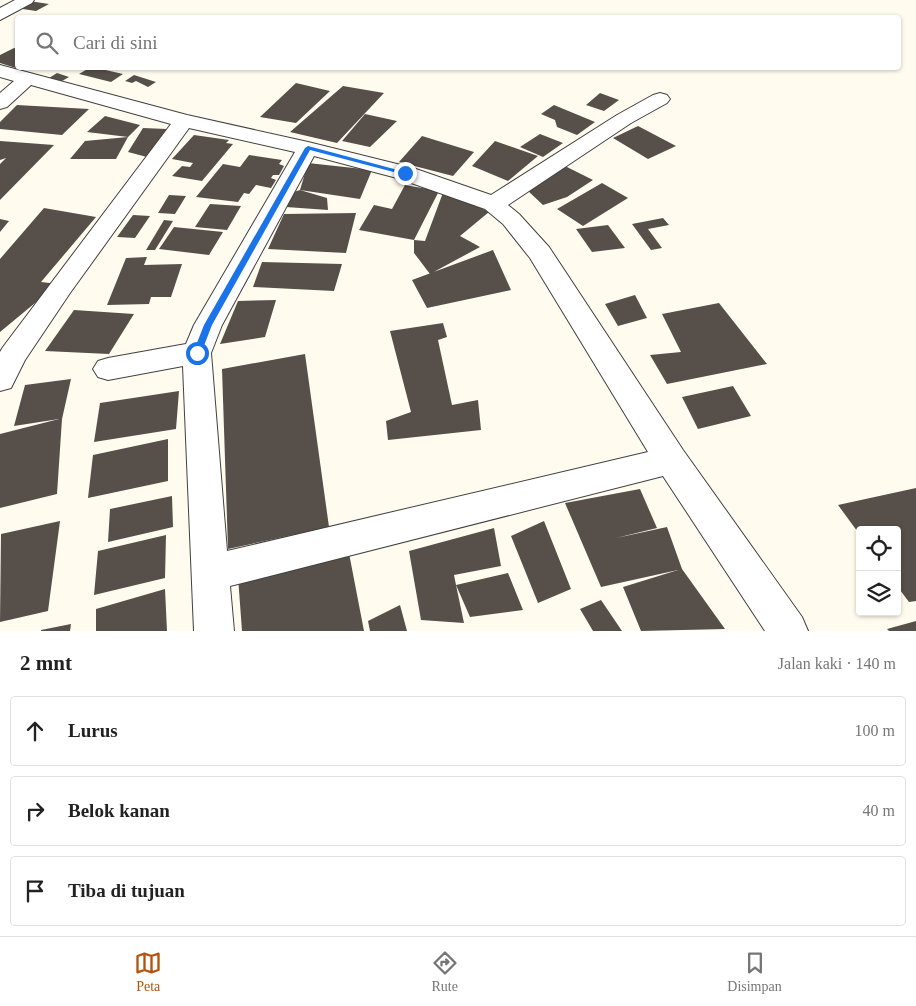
<!DOCTYPE html>
<html lang="id">
<head>
<meta charset="utf-8">
<style>
	body { margin:0; font-family:Georgia,serif; background:#f6f6f6; color:#222 }
	.controls { position:absolute; right:15px; bottom:15px; display:grid; overflow:hidden; border-radius:5px; box-shadow:0 1px 4px #0004 }
	.controls button { width:45px; height:45px; display:grid; place-items:center; padding:0; border:0; border-bottom:1px solid #e0e0e0; background:#fff; color:#222; font:25px sans-serif }
	.stop { position:absolute; width:15px; height:15px; margin:-11px; border:4px solid #1a73e8; border-radius:50%; background:#fff }
	.stop.end { background:#1a73e8; border-color:#fff; box-shadow:0 1px 5px #0008 }
	.list { margin:0; padding:0; list-style:none }
	h2 { display:flex; justify-content:space-between; align-items:center; height:65px; margin:0; padding:0 20px; font-size:21px }
	h2 small { font-size:16px; font-weight:400; color:#767676 }
	.list li { display:grid; grid-template-columns:32px 1fr auto; gap:15px; align-items:center; box-sizing:border-box; height:70px; margin:0 10px 10px; padding:0 10px; border:1px solid #e0e0e0; border-radius:5px }
	.list b { display:block; font-size:19px; white-space:nowrap }
	.list em { font-size:16px; font-style:normal; color:#767676 }
	.icon { flex:none; width:28px; height:28px; fill:none; stroke:currentColor; stroke-width:2; stroke-linecap:round; stroke-linejoin:round }
	.map { position:relative; flex:none; width:916px; height:631px; overflow:hidden }
	.search { position:absolute; background:#fff; box-shadow:0 1px 4px #0004; left:15px; right:15px; top:15px; height:55px; display:flex; align-items:center; gap:12px; box-sizing:border-box; padding:0 18px; border-radius:5px; color:#767676; font-size:19px }
	.sheet { height:305px; background:#fff }
	nav { display:flex; justify-content:space-around; align-items:center; box-sizing:border-box; height:70px; border-top:1px solid #e0e0e0; background:#fff; font-size:14px; color:#767676 }
	nav a { display:grid; justify-items:center; gap:2px }
	nav .on { color:#b45309 }
	.map>svg:first-child { display:block }
	.building { fill:#57504a }
	.lines { fill:none; stroke-linecap:round; stroke-linejoin:round }
	.minor-casing { stroke:#414141; stroke-width:2 }
	.minor { fill:#fff; fill-rule:evenodd }
	.route { fill:#1a73e8 }
</style>
</head>
<body>
<div class="map">
<svg width="916" height="631" viewBox="0 0 916 631">
	<rect width="100%" height="100%" fill="#fffcef"/>
	<path class="building" d="M29,1L49,4L36,11L16,8Z
		M14,48L18,49V68H26L22,70L0,63V55Z
		M89,68H97L123,74L111,82L79,74Z
		M57,73L69,77L62,81L49,78Z
		M134,75L156,82L148,87L136,81L132,83L125,81Z
		M296,83L330,91L296,123L260,117Z
		M343,86L384,93L337,143L290,132Z
		M600,93L619,100L604,111L586,105Z
		M17,105L89,109L62,135L0,129V122Z
		M554,105L595,122L577,135L557,127L555,120L541,114Z
		M365,114L397,121L370,147L342,141Z
		M105,116L140,125L128,137L87,132Z
		M638,126L676,146L648,159L613,138Z
		M143,128L167,129L147,157L128,152Z
		M540,134L563,143L543,157L520,147Z
		M194,135L229,140L226,143L233,144L202,181L172,176L182,166L190,167L193,163L172,159Z
		M422,136L474,152L453,176L399,162Z
		M128,137L116,159H70L85,141Z
		M0,141L54,145L0,200V164L6,158L0,160Z
		M495,141L538,156L508,181L472,166Z
		M249,155L282,160L279,164L284,166L279,175H273L271,178L276,180L271,188L256,185L249,194L244,193L238,202L196,197L223,164L240,167Z
		M308,163L372,170L360,199L300,190Z
		M563,165L593,180L567,197L543,205L527,190Z
		M602,183L628,198L583,226L557,209Z
		M405,185L439,191L414,240L359,230L374,205L392,209Z
		M300,190L327,198L328,210L286,207L290,193Z
		M444,190L489,212L460,236L480,247L430,274L414,253V240L425,241Z
		M169,195L186,196L175,214L158,213Z
		M210,204L241,206L227,230L195,227Z
		M44,208L96,217L41,282L58,284L0,332V259Z
		M356,213L346,253L268,249L284,214Z
		M133,215L150,216L135,238L117,237Z
		M663,218L669,225L648,229L662,248L651,250L632,224Z
		M0,219L9,221L0,232Z
		M164,220L173,221L155,250H146Z
		M608,225L625,248L592,252L576,229Z
		M174,227L223,232L209,255L159,249Z
		M493,250L511,290L427,308L412,280Z
		M147,257L144,265L182,264L171,297H151L149,304L107,305L126,258Z
		M262,262L342,264L334,291L253,287Z
		M635,295L647,318L618,326L605,304Z
		M276,300L265,337L220,344L238,301Z
		M719,303L767,364L667,384L650,355L681,352L662,314Z
		M74,310L134,314L109,354L45,351Z
		M443,323L447,337L438,340L452,405L478,400L481,430L388,440L386,421L411,412L390,331Z
		M305,354L329,527L228,549L222,369Z
		M71,379L62,419L57,494L0,508V434L59,419L14,426L25,385Z
		M733,386L751,416L698,429L682,397Z
		M179,391L176,429L94,442L100,403Z
		M168,439V481L88,498L93,455Z
		M916,488V601L909,602L897,586V530H860V535L838,505Z
		M640,489L657,528L616,538L667,527L682,569L725,629L641,631L623,587L678,570L601,587L565,503Z
		M172,496L173,527L108,542L110,509Z
		M60,521L48,611L0,622L1,534Z
		M544,521L571,589L538,603L511,536Z
		M494,528L501,566L454,575L456,585L508,573L523,610L470,617L456,585L464,623L421,620L409,551Z
		M166,535L165,578L94,595L98,551Z
		M348,548L364,631H242L238,577Z
		M165,589L167,631H96V609Z
		M601,600L622,631H593L580,609Z
		M400,605L407,631H370L368,621Z
		M916,621V631H889L887,629Z
		M71,624L70,631H41V630Z"/>
	<g class="lines">
		<defs>
			<path id="minor" d="M15,0H34L32,3L0,20V8Z
				M0,65L187,115L308,142L413,168L491,195L617,115L653,95L660,93L667,95L670,99L667,103L631,123L508,205L519,214L549,247L683,450L802,617L808,631H765L663,476L230,586L234,631H194L183,366L108,380L98,377L93,369L98,361L108,358L186,344L194,325L295,152L189,128L70,293L25,360L11,388L0,391V352L3,347L171,124L31,85L7,107L0,109V93L14,81L0,77ZM314,156L397,178L485,209L503,224L530,258L648,452L227,551L211,353L222,325Z"/>
		</defs>
		<use href="#minor" class="minor-casing"/>
		<use href="#minor" class="minor"/>
	</g>
	<path class="route" d="M308,146L409,173L405,175L310,150L212,325L200,356H194L193,353L204,325L305,148Z"/>
</svg>
<div class="controls">
<button><svg class="icon" aria-label="locate" viewBox="0 0 24 24"><circle cx="12" cy="12" r="6"/><path d="M12 2v4M12 18v4M2 12h4M18 12h4"/></svg></button>
<button><svg class="icon" aria-label="layers" viewBox="0 0 24 24"><path d="M12 4l9 5-9 5-9-5zM3 14l9 5 9-5"/></svg></button>
</div>
<div class="stop" style="left:197px;top:353px"></div>
<div class="stop end" style="left:405px;top:173px"></div>
<div class="search"><svg class="icon" aria-label="search" viewBox="0 0 24 24"><circle cx="10" cy="10" r="6"/><path d="M15 15l6 6"/></svg>Cari di sini</div>
</div>
<section class="sheet">
<h2>2 mnt<small>Jalan kaki · 140 m</small></h2>
<ul class="list">
<li><svg class="icon" aria-label="ahead" viewBox="0 0 24 24"><path d="M12 20V5M6 11l6-6 6 6"/></svg><div><b>Lurus</b></div><em>100 m</em></li>
<li><svg class="icon" aria-label="right" viewBox="0 0 24 24"><path d="M7 20v-9h11M14 6l5 5-5 5"/></svg><div><b>Belok kanan</b></div><em>40 m</em></li>
<li><svg class="icon" aria-label="arrive" viewBox="0 0 24 24"><path d="M6 21V4h12l-3 4 3 4H6"/></svg><div><b>Tiba di tujuan</b></div></li>
</ul>
</section>
<nav>
<a class="on"><svg class="icon" aria-label="map" viewBox="0 0 24 24"><path d="M3 6l6-2 6 2 6-2v14l-6 2-6-2-6 2zM9 4v14M15 6v14"/></svg>Peta</a>
<a><svg class="icon" aria-label="directions" viewBox="0 0 24 24"><path d="M12 3l9 9-9 9-9-9zM9 14v-3h6M13 9l2 2-2 2"/></svg>Rute</a>
<a><svg class="icon" aria-label="saved" viewBox="0 0 24 24"><path d="M7 4h10v16l-5-4-5 4z"/></svg>Disimpan</a>
</nav>
</body>
</html>
